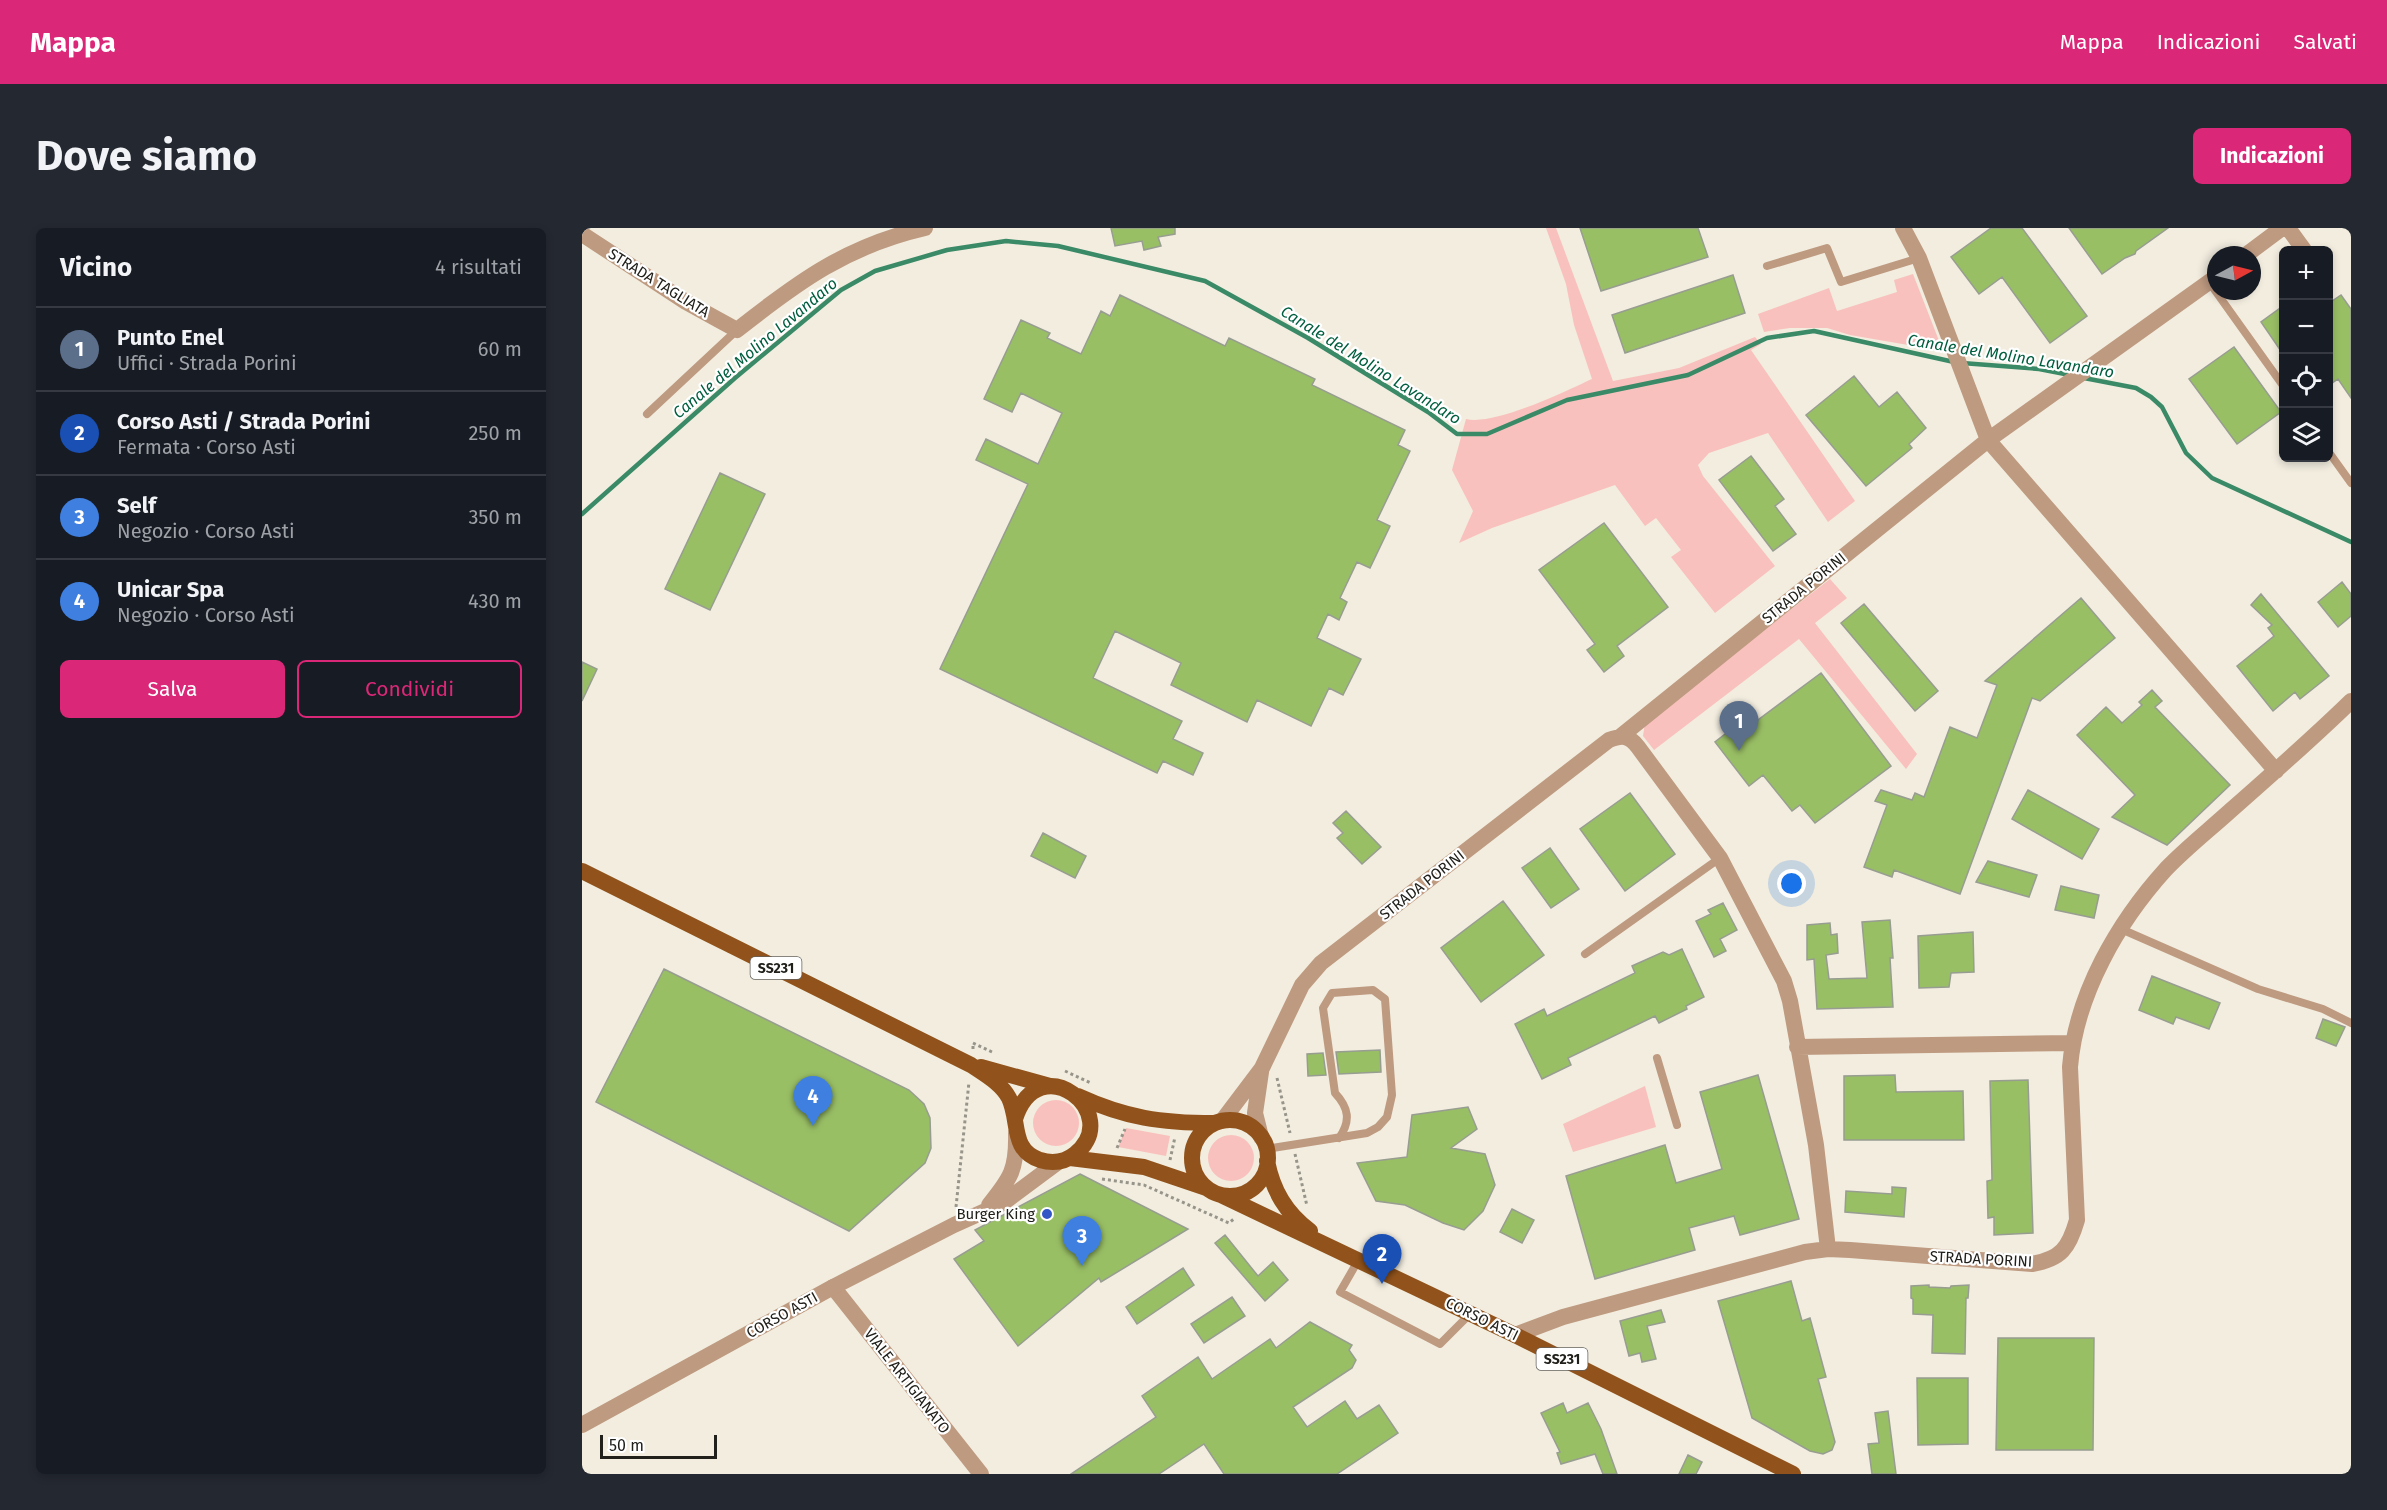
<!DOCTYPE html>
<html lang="it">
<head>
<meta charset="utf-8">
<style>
	body { margin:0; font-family:"Fira Sans",sans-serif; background:#242831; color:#f1f3f6 }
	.controls { position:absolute; right:18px; top:18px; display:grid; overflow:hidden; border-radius:9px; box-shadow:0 3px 9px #0003 }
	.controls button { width:54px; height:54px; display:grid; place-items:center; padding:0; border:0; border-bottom:2px solid #363941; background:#171b24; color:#f1f3f6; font:30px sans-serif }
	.compass { position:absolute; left:1625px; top:18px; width:54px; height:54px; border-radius:50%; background:#171b24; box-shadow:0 3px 9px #0003; rotate:83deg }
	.scale { position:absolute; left:18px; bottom:15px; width:117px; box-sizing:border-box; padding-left:6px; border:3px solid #21201b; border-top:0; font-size:16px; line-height:21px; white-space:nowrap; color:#21201b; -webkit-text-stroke:4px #fff; paint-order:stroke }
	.you { position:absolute; left:1210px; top:656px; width:21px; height:21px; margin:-15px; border:4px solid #fff; border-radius:50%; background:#1a73e8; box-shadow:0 0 0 9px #1a73e833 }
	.badge { display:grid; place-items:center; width:39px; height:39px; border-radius:50%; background:#db2777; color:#fff; font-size:20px; font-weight:700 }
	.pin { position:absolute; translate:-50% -50px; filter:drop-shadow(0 2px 3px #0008) }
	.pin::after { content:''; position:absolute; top:32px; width:21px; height:18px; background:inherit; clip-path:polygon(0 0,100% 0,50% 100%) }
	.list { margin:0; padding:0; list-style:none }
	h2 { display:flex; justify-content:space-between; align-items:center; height:78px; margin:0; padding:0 24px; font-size:26px }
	h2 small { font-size:20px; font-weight:400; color:#9ea1a6 }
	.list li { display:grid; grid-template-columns:39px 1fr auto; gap:18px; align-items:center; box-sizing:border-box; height:84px; padding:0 24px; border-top:2px solid #363941 }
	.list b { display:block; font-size:22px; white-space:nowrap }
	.list p { margin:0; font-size:20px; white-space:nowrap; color:#9ea1a6 }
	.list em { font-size:20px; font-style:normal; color:#9ea1a6 }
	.actions { display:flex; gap:12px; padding:18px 24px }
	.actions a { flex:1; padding:14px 0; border:2px solid #db2777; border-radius:9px; text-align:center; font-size:21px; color:#db2777 }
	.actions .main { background:#db2777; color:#fff }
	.icon { flex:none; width:33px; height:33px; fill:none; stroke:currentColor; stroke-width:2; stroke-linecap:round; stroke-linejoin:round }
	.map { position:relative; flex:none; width:1769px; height:1246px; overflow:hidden; border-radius:9px }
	header { display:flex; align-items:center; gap:36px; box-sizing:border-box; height:84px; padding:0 30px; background:#db2777; color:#fff }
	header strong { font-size:28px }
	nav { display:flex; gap:33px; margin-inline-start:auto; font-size:21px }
	.intro { display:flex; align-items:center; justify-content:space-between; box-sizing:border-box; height:144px; padding:0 36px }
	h1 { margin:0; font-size:42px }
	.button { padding:15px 27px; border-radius:9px; background:#db2777; color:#fff; font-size:21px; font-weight:700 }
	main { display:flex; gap:36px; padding:0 36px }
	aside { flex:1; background:#171b24; border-radius:9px; box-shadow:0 3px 9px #0003 }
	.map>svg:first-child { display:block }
	.green { fill:#f9c1bd }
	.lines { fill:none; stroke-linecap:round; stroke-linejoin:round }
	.stream { stroke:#3a8a67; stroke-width:4.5 }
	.building { fill:#99bf65; stroke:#979d90; stroke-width:1.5 }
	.path { stroke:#97948a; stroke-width:3; stroke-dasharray:3 3; stroke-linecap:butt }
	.service { stroke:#be9a80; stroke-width:8 }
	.minor { stroke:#be9a80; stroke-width:16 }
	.tertiary { stroke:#be9a80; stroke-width:16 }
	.primary { stroke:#91531b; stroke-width:16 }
	.poi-dot { fill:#3455c6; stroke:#fff; stroke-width:2 }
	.labels { text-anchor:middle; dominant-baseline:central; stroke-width:4.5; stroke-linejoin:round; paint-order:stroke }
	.shield { fill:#fff; stroke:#64635f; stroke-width:1.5 }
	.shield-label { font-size:14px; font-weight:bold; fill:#21201b }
	.street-label { font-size:15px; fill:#21201b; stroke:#fff }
	.poi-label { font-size:15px; fill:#21201b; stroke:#fff; text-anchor:end }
	.water-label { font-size:16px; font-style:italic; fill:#005e3f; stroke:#fff }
</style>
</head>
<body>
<header>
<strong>Mappa</strong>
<nav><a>Mappa</a><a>Indicazioni</a><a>Salvati</a></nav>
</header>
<div class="intro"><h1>Dove siamo</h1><a class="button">Indicazioni</a></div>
<main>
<aside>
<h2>Vicino<small>4 risultati</small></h2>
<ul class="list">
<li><span class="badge" style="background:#5c6f8a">1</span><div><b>Punto Enel</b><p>Uffici · Strada Porini</p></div><em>60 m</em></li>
<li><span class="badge" style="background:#1a4fb4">2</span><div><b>Corso Asti / Strada Porini</b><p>Fermata · Corso Asti</p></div><em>250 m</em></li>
<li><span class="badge" style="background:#3f7fe0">3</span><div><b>Self</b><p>Negozio · Corso Asti</p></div><em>350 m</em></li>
<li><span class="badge" style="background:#3f7fe0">4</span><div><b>Unicar Spa</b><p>Negozio · Corso Asti</p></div><em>430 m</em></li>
</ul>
<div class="actions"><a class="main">Salva</a><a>Condividi</a></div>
</aside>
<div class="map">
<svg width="1769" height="1246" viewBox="0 0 1769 1246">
	<rect width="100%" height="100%" fill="#f2eddf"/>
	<path class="green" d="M964,0H974L1031,153L1097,140L1173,109L1179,116L1169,122L1273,273L1246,294L1186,205L1127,225L1116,237L1121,248L1193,338L1133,385L1089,329L1099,322L1074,290L1063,298L1033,257L910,300L877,315L891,283L870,242L884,191C912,198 982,164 1010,151L992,97L984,56Z
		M1331,46L1361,123L1268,107L1245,100H1208L1182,104L1176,86L1247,60L1255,83L1315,64L1312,52Z
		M1248,351L1265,370L1233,395L1335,526L1324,541L1217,411L1072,522L1061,508L1063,495Z
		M1063,858L1074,899L991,924L981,896Z
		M451 895a23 23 0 1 1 46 0a23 23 0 1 1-46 0Z
		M544,900L588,908L584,928L536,919Z
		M626 930a23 23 0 1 1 46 0a23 23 0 1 1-46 0Z"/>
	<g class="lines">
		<path class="stream" d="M1380,135L1457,141L1488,147
			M1502,150L1554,160L1569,169L1580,179L1604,225L1630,250L1769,314
			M0,286L153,150L259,62L293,43L365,22L424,13L476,18L623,53L726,110L846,184L875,206H905L985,172L1106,147L1185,110L1232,103L1372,134"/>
	</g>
	<path class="building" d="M529,0H593V6L576,9L579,18L562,22L560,13L533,18Z
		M998,0H1116L1126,29L1019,63Z
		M1409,0H1440L1505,88L1468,115L1420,49L1397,66L1369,29Z
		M1487,0H1586L1554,23L1553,26L1543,30L1520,46Z
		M1151,47L1163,85L1043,125L1030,87Z
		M538,67L643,118L647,110L733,151L730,157L823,202L816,217L828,223L795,292L808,298L788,340L775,334L758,370L765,374L757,392L746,386L735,410L779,431L761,467L747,460L729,498L675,472L665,494L589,457L599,435L533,403L511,450L600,493L591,511L621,525L611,547L581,533L575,545L358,441L446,256L394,232L404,211L456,236L480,185L439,165L430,184L402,171L439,92L468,105L465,110L499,126L519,83L528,88Z
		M1759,67L1769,81V170L1756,151L1746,158V76Z
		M1701,78V126L1679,94Z
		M1652,119L1699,184L1655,216L1607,151Z
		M1272,148L1297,179L1315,164L1344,200L1327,216L1330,220L1284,258L1224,187Z
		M1169,228L1202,271L1193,278L1214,306L1191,323L1137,252Z
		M138,245L183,266L128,382L83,361Z
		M1022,295L1086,379L1035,418L1042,428L1022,444L1005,422L1013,416L957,342Z
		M1760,354L1769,366V388L1756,399L1736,374Z
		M1679,366L1747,448L1718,471L1713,464L1691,483L1655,438L1692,408L1686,400L1690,397L1669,377Z
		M1499,370L1533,410L1458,473L1450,470L1378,666L1312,642L1310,649L1282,639L1305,577L1293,573L1299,562L1330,572L1333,565L1342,569L1368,499L1395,510L1415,457L1403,453Z
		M1282,376L1356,463L1333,483L1259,395Z
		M0,434L15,441L0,473Z
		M1239,445L1309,538L1233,595L1218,577L1210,583L1181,547L1167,558L1133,514L1156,496L1161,503Z
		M1570,462L1580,473L1573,479L1648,557L1585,617L1530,589L1553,567L1495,507L1524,479L1540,495L1560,477L1557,474Z
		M1446,562L1517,601L1500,631L1430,591Z
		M1048,565L1093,626L1043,663L998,601Z
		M764,583L799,619L780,636L755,610L761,605L751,595Z
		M461,605L504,628L493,650L449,628Z
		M968,620L997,661L969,680L940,640Z
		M1406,633L1455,647L1447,669L1394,654Z
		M1479,658L1517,667L1512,690L1473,682Z
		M921,673L962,727L899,774L859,720Z
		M1141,675L1155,702L1138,711L1144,723L1132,729L1114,693L1129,686L1126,682Z
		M1308,692L1311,730H1308L1311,779L1235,781L1232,731L1225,732V697L1248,695L1249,707L1255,706L1256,725L1244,727L1247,751L1285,750L1280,694Z
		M1391,704L1392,744L1369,745L1367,759L1337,760L1336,708Z
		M1100,721L1122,769L1104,778L1105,781L1077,795L1073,788L986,830L989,837L960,851L933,796L962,781L965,788L1053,745L1050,738L1081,724L1087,727Z
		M82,741L327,862L342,876L348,890L349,920L343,935L267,1003L14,874Z
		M1570,748L1638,775L1627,801L1594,789L1591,796L1557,782Z
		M1741,791L1763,799L1754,818L1734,810Z
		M798,822L799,844L757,846L754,824Z
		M741,825L744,847L726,848L725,826Z
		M1176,847L1217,991L1158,1007L1152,988L1107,1000L1113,1022L1013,1051L984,948L1083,917L1094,955L1140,941L1118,864Z
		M1313,847L1314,864L1381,863L1382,912H1262V848Z
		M1446,852L1451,1005L1412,1007V989L1406,990L1405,953L1410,952L1408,853Z
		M886,879L895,901L869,920L903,926L913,957L901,983L882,1002L861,995L823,977L794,973L775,935L825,929L830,887Z
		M498,946L606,1001L519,1054L517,1050L436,1118L372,1031L402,1013L393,1002Z
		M1310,959L1324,960L1322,989L1263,984L1264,963L1310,966Z
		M930,981L952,992L940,1015L918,1004Z
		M643,1007L676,1048L691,1034L706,1052L683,1073L633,1015Z
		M601,1040L612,1057L555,1096L544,1079Z
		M1209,1053L1220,1093L1228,1090L1244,1149L1236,1151L1253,1214L1250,1222L1241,1226L1228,1223L1170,1190L1136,1073Z
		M1347,1057V1059L1368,1060L1369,1058L1387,1057L1386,1070H1384L1383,1126L1350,1125L1351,1087L1331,1086V1071L1329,1070V1058Z
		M650,1069L663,1088L622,1115L609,1096Z
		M1079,1082L1083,1094L1065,1098L1074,1131L1060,1134L1058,1125L1047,1128L1038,1093Z
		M728,1094L770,1117L767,1122L774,1132L770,1140L711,1179L725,1199L763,1173L775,1191L797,1177L816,1205L755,1246H642L622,1216L577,1246H489L574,1189L560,1168L616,1129L630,1151L688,1111L694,1120Z
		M1416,1110H1512L1511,1222H1414Z
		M1335,1150H1386V1216L1336,1217Z
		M981,1175L985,1185L1006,1175L1019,1201L1035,1246H1021L1013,1226L979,1236L975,1225L978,1224L959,1185Z
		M1306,1183L1314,1246H1290L1286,1216L1297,1215L1293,1185Z
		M1106,1227L1120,1234L1114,1246H1097Z"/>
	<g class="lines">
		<path class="path" d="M391,821V815L410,824
			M483,843L509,855
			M695,850L708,905
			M535,920L543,901
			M713,926L725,978
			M588,932L593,909
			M520,951L562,957L647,995L653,990
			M374,979L387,854"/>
		<path class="service" d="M1185,38L1245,20L1259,54L1337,30
			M1627,54L1702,159
			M65,186L155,102
			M1746,223L1769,255
			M1539,701L1676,761L1741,781L1769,795
			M1003,726L1138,630
			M1075,830L1095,897
			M684,921L785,905L796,899L805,889L810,867L803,771L791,762L750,765L741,780L753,865C767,880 769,893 757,910
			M777,1031L758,1064L858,1116L888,1086"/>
		<path class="minor" d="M1321,0L1337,30L1406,212L1694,543
			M1706,0L1722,22
			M0,6L104,74L155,102C217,53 265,18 343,0
			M1664,27L1700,0
			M1039,508L1406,212L1634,49
			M1215,819L1490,815
			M640,893L680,840L720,757L739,735L1027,512C1040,507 1047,507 1056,519L1138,630L1202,753L1208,773L1234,917L1246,1021
			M679,909L673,885L679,844
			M251,1059L399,1246
			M933,1107L981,1089L1223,1024L1246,1021L1268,1022L1450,1036C1479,1031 1487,1020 1495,992L1488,839C1494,766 1536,694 1584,641C1603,621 1627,602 1648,583C1689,547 1730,511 1769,473"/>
		<path class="tertiary" d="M407,977C429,950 435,941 434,905
			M0,1197L251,1059L372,997L421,975L476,934"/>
		<path class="primary" d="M0,643L389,837C402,846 419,855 427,870C438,893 428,922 458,932C471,936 483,934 493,926C543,886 457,817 433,891
			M399,839L468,858
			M496,868C544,890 579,895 632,895
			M610 930a38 38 0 1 1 76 0a38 38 0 1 1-76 0Z
			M488,930L562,939L624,960
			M685,933C691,963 704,985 728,1003
			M639,967L933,1107L1211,1246"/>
	</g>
	<circle class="poi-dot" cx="465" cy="986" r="6"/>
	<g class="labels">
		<g class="shield">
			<rect x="168.5" y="729" width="51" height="22" rx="4.5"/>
			<rect x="954.5" y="1120" width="51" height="22" rx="4.5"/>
		</g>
		<g class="shield-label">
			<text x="194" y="740">SS231</text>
			<text x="980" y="1131">SS231</text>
		</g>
		<g class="street-label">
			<text transform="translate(77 55) rotate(32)">STRADA TAGLIATA</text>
			<text transform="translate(1222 360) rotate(-39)">STRADA PORINI</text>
			<text transform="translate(840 657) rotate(-38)">STRADA PORINI</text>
			<text transform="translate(1399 1031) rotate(3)">STRADA PORINI</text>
			<text transform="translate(200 1087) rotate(-29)">CORSO ASTI</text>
			<text transform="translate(900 1091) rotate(26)">CORSO ASTI</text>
			<text transform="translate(325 1153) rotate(52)">VIALE ARTIGIANATO</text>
		</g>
		<g class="poi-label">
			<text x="453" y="986">Burger King</text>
		</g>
		<g class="water-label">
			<text transform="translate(173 120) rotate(-40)">Canale del Molino Lavandaro</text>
			<text transform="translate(1429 128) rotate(9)">Canale del Molino Lavandaro</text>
			<text transform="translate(789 137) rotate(32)">Canale del Molino Lavandaro</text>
		</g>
	</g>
</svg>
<div class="controls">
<button>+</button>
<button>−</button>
<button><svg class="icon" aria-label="locate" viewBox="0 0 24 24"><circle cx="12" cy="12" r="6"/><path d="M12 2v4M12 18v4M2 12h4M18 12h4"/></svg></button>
<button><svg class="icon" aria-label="layers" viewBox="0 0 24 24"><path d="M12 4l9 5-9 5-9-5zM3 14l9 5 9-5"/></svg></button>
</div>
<svg class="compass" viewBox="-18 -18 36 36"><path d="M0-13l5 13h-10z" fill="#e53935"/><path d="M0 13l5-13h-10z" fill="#9ea1a6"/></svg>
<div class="scale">50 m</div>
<div class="you"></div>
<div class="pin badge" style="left:1157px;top:523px;background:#5c6f8a">1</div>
<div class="pin badge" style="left:800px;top:1056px;background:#1a4fb4">2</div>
<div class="pin badge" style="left:500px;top:1038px;background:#3f7fe0">3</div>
<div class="pin badge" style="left:231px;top:898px;background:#3f7fe0">4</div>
</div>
</main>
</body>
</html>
